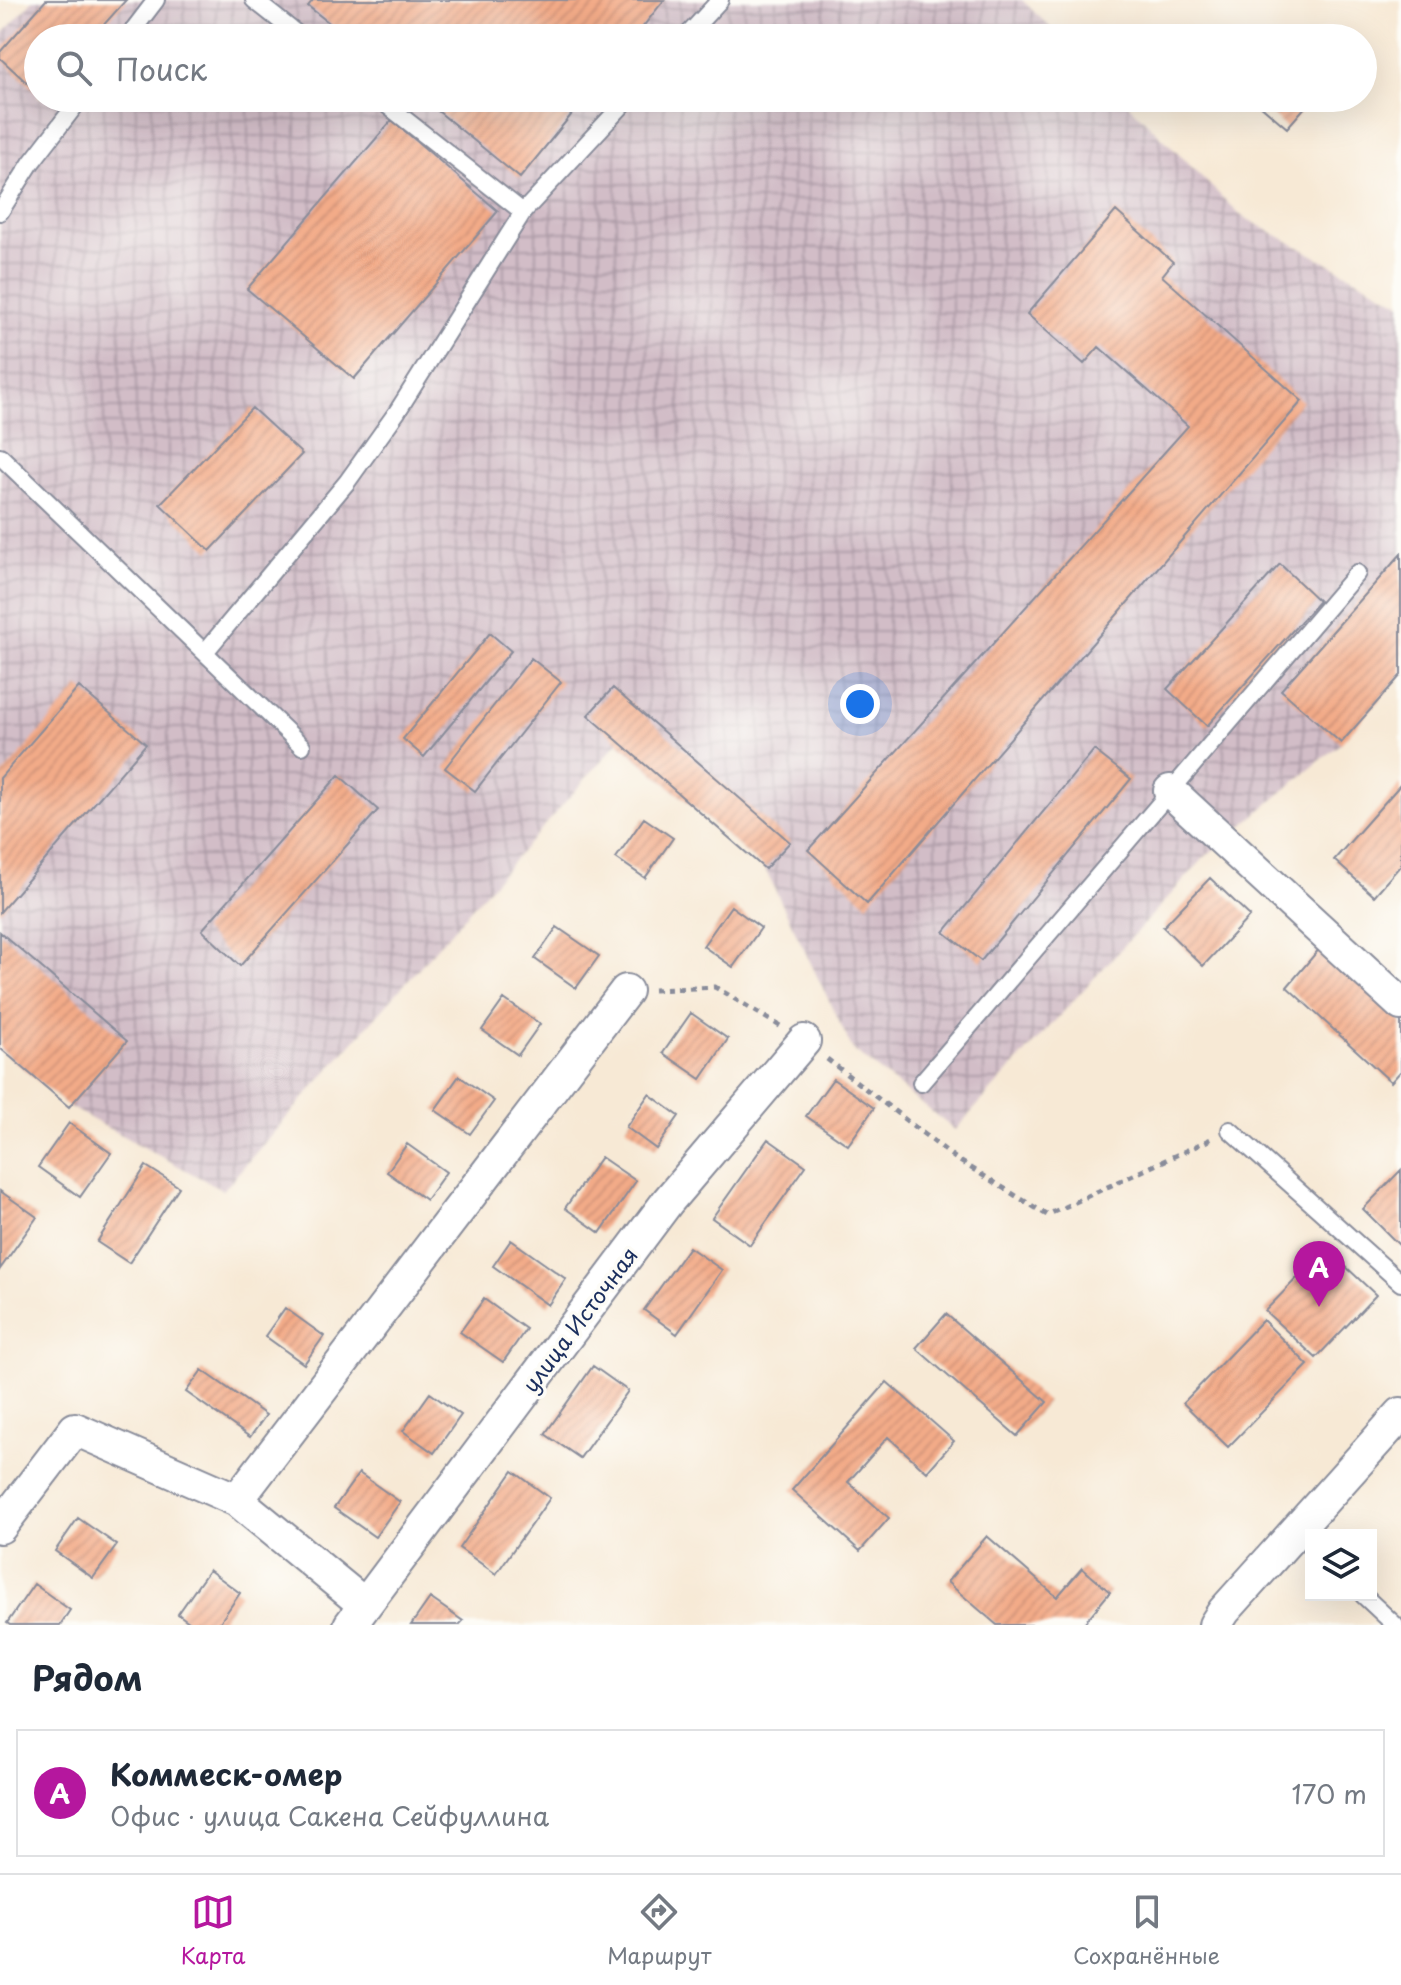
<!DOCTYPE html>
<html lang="ru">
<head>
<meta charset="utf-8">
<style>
	body { margin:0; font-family:"Playpen Sans",sans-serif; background:#f2f2f3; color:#1f2937 }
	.controls { position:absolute; right:24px; bottom:24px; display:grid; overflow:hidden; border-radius:0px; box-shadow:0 8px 32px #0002 }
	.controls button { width:72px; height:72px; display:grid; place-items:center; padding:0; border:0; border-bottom:2px solid #e0e1e3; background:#fff; color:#1f2937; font:40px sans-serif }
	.you { position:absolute; left:860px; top:704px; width:28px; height:28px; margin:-20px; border:6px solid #fff; border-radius:50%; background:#1a73e8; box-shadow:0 0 0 12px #1a73e833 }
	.badge { display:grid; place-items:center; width:52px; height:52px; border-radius:50%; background:#b5179e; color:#fff; font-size:26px; font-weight:700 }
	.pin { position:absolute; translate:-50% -66px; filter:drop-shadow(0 2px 4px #0008) }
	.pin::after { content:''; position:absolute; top:42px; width:28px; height:24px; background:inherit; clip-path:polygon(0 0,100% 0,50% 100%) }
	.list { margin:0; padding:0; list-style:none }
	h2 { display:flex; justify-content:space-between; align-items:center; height:104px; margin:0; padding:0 32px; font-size:34px }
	h2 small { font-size:26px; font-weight:400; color:#747a83 }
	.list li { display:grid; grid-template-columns:52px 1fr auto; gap:24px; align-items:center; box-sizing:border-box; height:128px; margin:0 16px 16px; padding:0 16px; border:2px solid #e0e1e3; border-radius:0px }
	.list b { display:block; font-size:30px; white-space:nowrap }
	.list p { margin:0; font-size:26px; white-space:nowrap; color:#747a83 }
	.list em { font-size:26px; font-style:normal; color:#747a83 }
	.icon { flex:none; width:44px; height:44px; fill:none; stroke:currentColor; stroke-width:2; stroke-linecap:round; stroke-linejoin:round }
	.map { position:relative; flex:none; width:1401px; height:1625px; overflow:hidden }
	.search { position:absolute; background:#fff; box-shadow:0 8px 32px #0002; left:24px; right:24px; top:24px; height:88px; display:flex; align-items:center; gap:20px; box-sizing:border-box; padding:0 28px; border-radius:44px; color:#747a83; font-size:30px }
	.sheet { height:248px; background:#fff }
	nav { display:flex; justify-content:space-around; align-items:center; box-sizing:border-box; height:112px; border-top:2px solid #e0e1e3; background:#fff; font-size:22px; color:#747a83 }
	nav a { display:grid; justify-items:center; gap:4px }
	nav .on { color:#b5179e }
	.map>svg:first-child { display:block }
	.industrial { fill:url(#industrial-grid) }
	.building { fill:url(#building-hatch) }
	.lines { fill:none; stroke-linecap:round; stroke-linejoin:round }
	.service-casing { stroke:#898c9a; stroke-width:20 }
	.minor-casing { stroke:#898c9a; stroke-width:36 }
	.path { stroke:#898c9a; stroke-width:5; stroke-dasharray:6 6; stroke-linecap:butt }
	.service { stroke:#fff; stroke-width:16 }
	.minor { stroke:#fff; stroke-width:32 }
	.labels { text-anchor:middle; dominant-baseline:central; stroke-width:7; stroke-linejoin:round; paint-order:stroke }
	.street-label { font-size:22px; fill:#1b2f5e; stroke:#fdfcf7 }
</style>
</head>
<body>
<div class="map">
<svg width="1401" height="1625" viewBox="0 0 1401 1625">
	<defs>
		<pattern id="industrial-grid" width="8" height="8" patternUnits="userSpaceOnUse" patternTransform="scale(2)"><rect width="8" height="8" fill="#d2bdc7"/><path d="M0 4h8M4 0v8" fill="none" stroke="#aa9aa5"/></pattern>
		<pattern id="building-hatch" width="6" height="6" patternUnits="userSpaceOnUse" patternTransform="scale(2)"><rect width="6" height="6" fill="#f3ab88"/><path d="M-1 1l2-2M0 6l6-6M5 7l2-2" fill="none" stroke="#d09378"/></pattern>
	</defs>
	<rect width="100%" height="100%" fill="#fdfcf7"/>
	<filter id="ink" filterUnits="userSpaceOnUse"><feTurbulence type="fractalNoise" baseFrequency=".0125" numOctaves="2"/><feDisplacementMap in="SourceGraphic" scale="16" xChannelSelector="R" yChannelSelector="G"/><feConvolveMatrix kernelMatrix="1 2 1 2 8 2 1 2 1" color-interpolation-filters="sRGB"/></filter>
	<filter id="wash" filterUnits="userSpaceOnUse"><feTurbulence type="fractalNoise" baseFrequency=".006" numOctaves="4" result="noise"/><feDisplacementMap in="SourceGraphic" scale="32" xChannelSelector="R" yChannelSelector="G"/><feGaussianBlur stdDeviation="1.8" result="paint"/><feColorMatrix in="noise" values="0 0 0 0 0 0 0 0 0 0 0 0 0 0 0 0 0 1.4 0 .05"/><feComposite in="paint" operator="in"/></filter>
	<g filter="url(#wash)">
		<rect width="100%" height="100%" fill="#f7e9d5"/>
		<path class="industrial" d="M33,0H1022L1061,38H38V98H1122L1240,215L1401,303V675L1341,743L1206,856L955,1130L853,1050L765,869L618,742L223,1190L69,1107L0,1049V37Z"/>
		<g id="blocks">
			<path class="building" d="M46,0H126L92,38H38V93L0,58V52Z
				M313,0H664L634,38H348L308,6Z
				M422,98H585L520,178Z
				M1252,98H1313L1287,128Z
				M392,120L498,211L354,379L247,289Z
				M1116,211L1173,262L1162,276L1302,401L867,904L808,850L1188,426L1099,347L1084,364L1027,314Z
				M252,408L302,454L210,551L160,504Z
				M1401,554V675L1341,743L1281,690Z
				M1280,564L1319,601L1207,726L1167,689Z
				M490,633L511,651L424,757L403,739Z
				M531,658L561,682L475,791L445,768Z
				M79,687L146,744L0,912V778Z
				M613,688L790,842L765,869L588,715Z
				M1094,750L1131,779L981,961L944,932Z
				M339,775L378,810L240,966L202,930Z
				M1401,784V865L1374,896L1334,860Z
				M644,818L673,838L645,878L616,858Z
				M1210,878L1250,916L1203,966L1163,927Z
				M731,906L761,928L733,967L703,946Z
				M557,927L599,956L576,988L535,959Z
				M0,932L127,1041L69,1107L0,1048Z
				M1326,941L1401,1009V1071L1391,1082L1287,987Z
				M504,999L540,1024L518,1055L482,1030Z
				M691,1013L728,1039L701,1079L663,1053Z
				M459,1076L494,1101L470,1134L435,1110Z
				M833,1079L874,1108L848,1145L806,1116Z
				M649,1094L679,1116L656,1149L626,1127Z
				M69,1123L111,1153L80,1197L38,1167Z
				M768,1139L806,1166L750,1245L712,1218Z
				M407,1144L446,1172L426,1200L387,1172Z
				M601,1157L636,1181L600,1233L565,1208Z
				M146,1166L179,1187L129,1263L97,1242Z
				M1401,1170V1247L1363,1209Z
				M0,1191L37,1217L0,1269Z
				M511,1240L566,1279L548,1305L493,1266Z
				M689,1247L722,1270L677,1334L644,1310Z
				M1326,1248L1376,1295L1316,1358L1265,1311Z
				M484,1299L526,1329L503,1362L460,1332Z
				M285,1308L324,1336L304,1364L265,1336Z
				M946,1314L1047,1402L1017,1436L916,1348Z
				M1263,1320L1308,1365L1228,1447L1183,1403Z
				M593,1366L628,1391L580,1458L545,1434Z
				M202,1370L266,1415L250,1437L186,1392Z
				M887,1382L954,1441L927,1472L888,1437L848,1482L889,1518L860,1551L792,1490Z
				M430,1393L461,1415L434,1453L403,1431Z
				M513,1471L550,1498L496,1574L459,1548Z
				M359,1473L400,1502L375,1537L334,1508Z
				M78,1518L117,1545L93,1578L55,1551Z
				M987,1536L1057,1597L1082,1568L1110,1592L1085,1622L1089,1625H997L947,1582Z
				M209,1570L240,1593L218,1625H193L178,1614Z
				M34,1584L70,1610L60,1625H10L7,1623Z
				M430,1598L463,1621L459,1625H411Z"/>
		</g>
	</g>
	<g filter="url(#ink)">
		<use href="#blocks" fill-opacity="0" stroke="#898c9a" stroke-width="2"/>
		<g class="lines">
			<defs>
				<path id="service" d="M254,0L302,38
					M127,38L156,0
					M685,38L720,0
					M378,98L523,212
					M0,212L31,163L81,98
					M0,456L302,746
					M205,652L347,482L397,412L523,212L629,98
					M921,1083L1357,573
					M1230,1130L1401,1283
					M1363,1595L1395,1625"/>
				<path id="minor" d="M1170,791L1401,1004
					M237,1500L626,991
					M0,1527L75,1429L237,1500L365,1605
					M350,1625L668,1201L804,1041
					M1215,1625L1224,1611L1401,1414"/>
			</defs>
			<use href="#service" class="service-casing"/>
			<use href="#minor" class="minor-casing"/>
			<path class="path" d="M653,990L715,987L780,1026
				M827,1059L955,1158L1047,1215L1211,1139"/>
			<use href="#service" class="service"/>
			<use href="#minor" class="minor"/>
		</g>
	</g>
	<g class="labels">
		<g class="street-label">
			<text transform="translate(579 1319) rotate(-53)">улица Источная</text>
		</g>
	</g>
</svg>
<div class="controls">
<button><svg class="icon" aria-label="layers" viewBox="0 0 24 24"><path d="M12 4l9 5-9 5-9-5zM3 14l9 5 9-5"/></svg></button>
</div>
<div class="you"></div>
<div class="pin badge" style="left:1319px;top:1307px">A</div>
<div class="search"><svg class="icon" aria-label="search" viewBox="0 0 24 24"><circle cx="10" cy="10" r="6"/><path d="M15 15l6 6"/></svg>Поиск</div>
</div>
<section class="sheet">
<h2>Рядом<small></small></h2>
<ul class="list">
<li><span class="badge">A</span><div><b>Коммеск-омер</b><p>Офис · улица Сакена Сейфуллина</p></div><em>170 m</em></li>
</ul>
</section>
<nav>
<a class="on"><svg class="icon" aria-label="map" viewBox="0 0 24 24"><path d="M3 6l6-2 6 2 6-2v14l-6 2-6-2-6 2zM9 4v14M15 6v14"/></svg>Карта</a>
<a><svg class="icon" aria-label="directions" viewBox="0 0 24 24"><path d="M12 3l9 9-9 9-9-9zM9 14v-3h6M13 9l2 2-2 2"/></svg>Маршрут</a>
<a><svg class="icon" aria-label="saved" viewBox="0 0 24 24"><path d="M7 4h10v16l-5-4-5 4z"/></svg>Сохранённые</a>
</nav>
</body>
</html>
